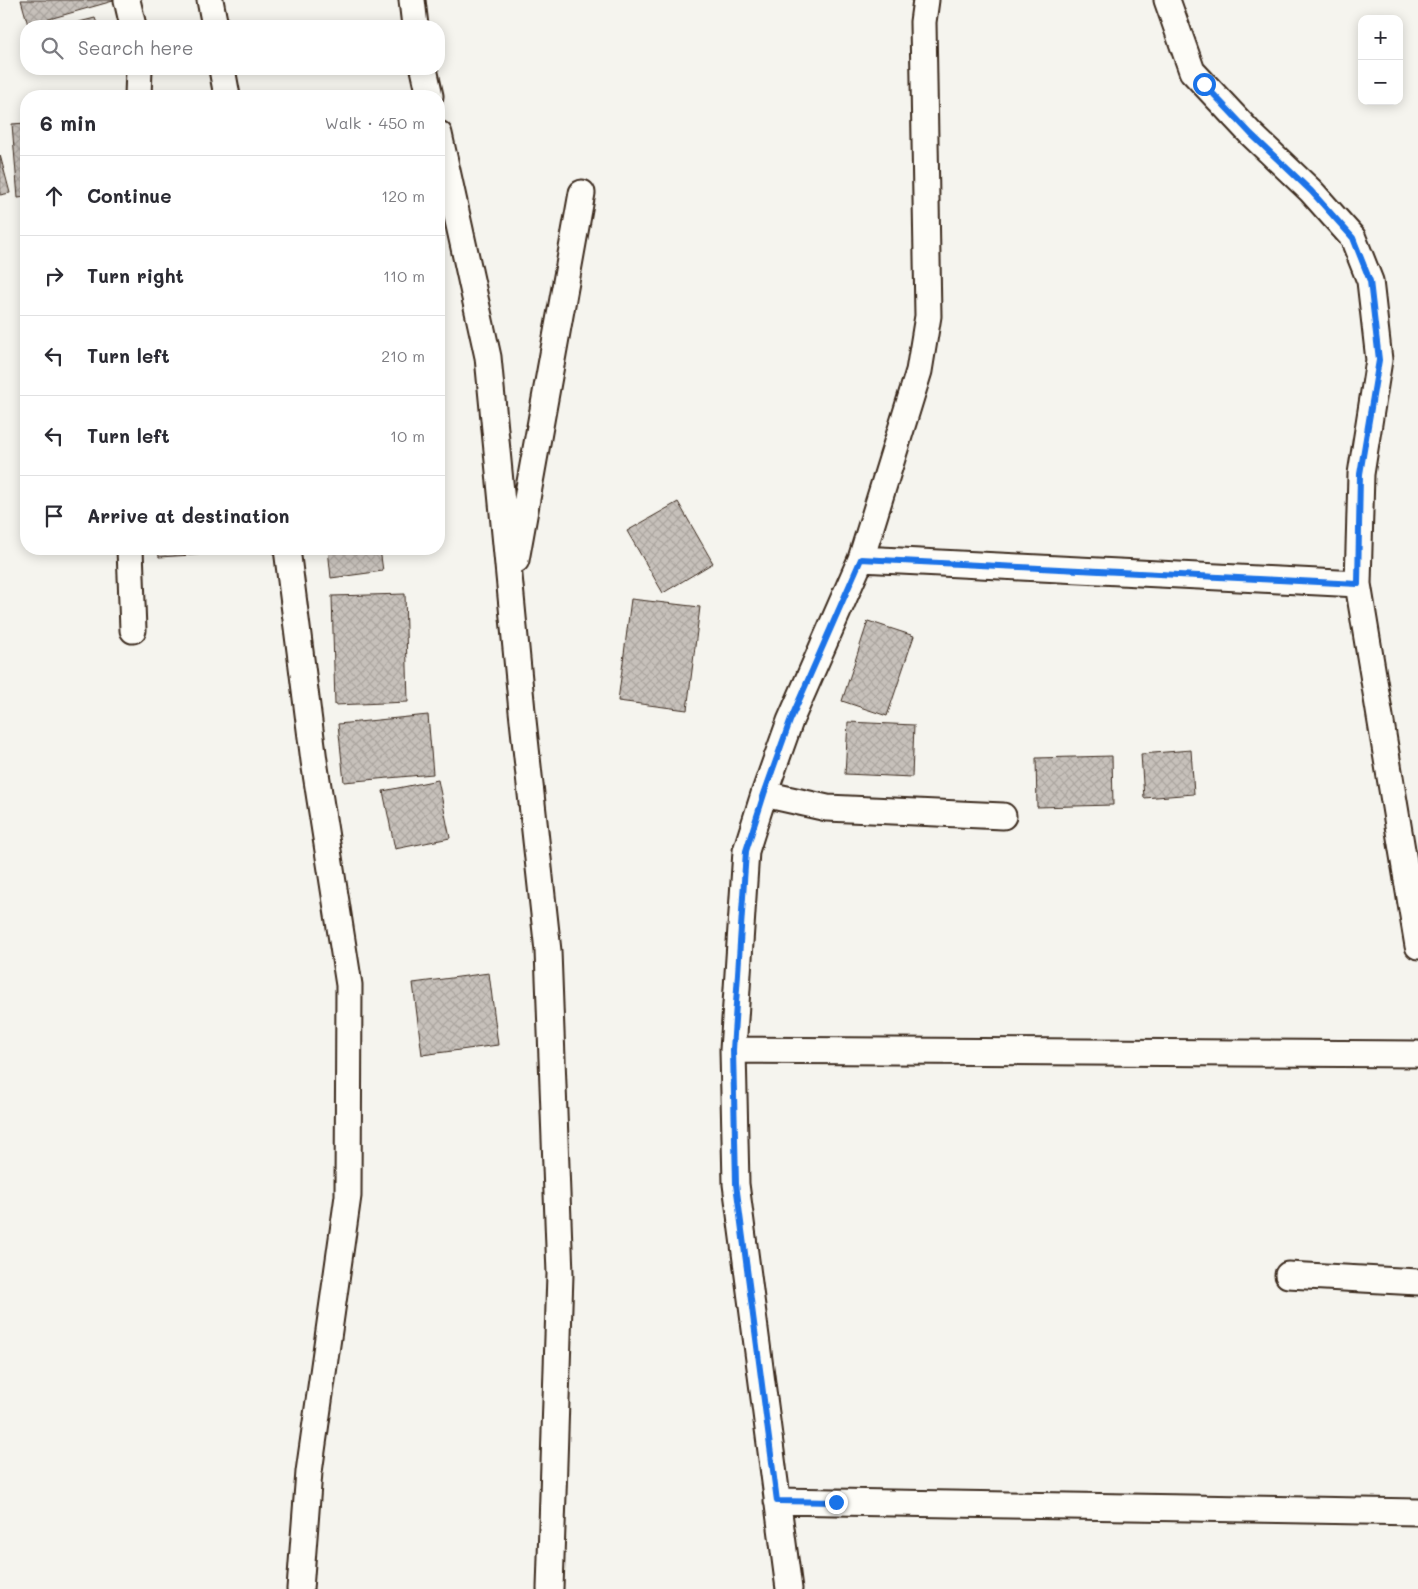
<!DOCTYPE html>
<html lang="en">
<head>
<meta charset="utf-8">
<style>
	body { margin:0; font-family:Mali,sans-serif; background:#f7f7f7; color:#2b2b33 }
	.controls { position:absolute; right:15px; top:15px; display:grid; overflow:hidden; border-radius:10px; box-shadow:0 2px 12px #0003 }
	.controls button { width:45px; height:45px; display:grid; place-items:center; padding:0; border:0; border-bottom:1px solid #e1e1e2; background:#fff; color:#2b2b33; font:25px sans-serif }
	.stop { position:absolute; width:15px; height:15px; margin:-11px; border:4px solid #1a73e8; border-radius:50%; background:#fff }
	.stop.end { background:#1a73e8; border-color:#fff; box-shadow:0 1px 5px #0008 }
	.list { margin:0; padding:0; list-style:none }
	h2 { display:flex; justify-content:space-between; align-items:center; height:65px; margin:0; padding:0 20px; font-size:21px }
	h2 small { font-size:16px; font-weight:400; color:#7c7c81 }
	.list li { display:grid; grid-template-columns:32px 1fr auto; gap:15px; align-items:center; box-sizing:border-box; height:80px; padding:0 20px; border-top:1px solid #e1e1e2 }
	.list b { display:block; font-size:19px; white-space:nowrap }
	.list em { font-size:16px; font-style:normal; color:#7c7c81 }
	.icon { flex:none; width:28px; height:28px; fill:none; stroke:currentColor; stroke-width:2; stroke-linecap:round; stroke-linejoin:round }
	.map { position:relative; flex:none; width:1418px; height:1589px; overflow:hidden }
	.search { position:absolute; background:#fff; box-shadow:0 2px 12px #0003; left:20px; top:20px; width:425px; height:55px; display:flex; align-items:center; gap:12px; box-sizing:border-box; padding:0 18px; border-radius:20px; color:#7c7c81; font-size:19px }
	.panel { position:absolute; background:#fff; box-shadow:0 2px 12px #0003; left:20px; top:90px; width:425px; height:465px; border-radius:20px }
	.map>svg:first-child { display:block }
	.building { fill:url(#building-cross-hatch); stroke:#3b2a1e }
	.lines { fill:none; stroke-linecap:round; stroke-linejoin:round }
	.street-casing { stroke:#3b2a1e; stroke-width:29 }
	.street { stroke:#fdfcf7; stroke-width:25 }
	.route { stroke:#1a73e8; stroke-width:6 }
</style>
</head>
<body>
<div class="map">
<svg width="1418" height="1589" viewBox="0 0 1418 1589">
	<defs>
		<pattern id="building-cross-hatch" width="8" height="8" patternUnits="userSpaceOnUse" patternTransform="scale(1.25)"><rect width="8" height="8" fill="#c7c1bb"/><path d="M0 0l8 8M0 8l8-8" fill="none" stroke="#aca6a0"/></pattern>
	</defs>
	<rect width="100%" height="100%" fill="#f5f4ee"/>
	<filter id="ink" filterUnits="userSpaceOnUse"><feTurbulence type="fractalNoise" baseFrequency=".02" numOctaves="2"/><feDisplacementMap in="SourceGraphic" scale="10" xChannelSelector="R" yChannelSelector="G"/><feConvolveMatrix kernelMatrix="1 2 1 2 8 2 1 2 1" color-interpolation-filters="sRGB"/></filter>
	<g filter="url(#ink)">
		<path class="building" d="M21,0H113V1L28,25Z
			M95,18L98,26H63Z
			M26,123V197L18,198L12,124Z
			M0,155L10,193L0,195Z
			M678,502L713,563L663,593L627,531Z
			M158,549H207L208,554L159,557Z
			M328,549H380L383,571L331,578Z
			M405,594L408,702L335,705L332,596Z
			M631,599L700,607L687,710L618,701Z
			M868,621L914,636L887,716L842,701Z
			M428,715L433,774L344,782L338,724Z
			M848,722L914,725L912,777L845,774Z
			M1191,750L1194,794L1144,798L1141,754Z
			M1112,756L1113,805L1037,807L1036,758Z
			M438,780L450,838L395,849L383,791Z
			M489,973L498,1045L422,1055L413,983Z"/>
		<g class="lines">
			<defs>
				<path id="street" d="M127,0L133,26
					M210,0L215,26
					M412,0L415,26
					M1167,0L1192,71L1251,134L1311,191L1353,238L1370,281L1379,360L1361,474L1358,584L1418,946
					M222,69L227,96
					M424,69L430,96
					M138,96L139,69
					M439,134L488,357L522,711L548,951L560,1274L550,1589
					M130,549L133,630
					M287,549L314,761L349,985L348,1196L309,1472L300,1589
					M861,559L1358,584
					M516,560L582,193
					M764,794L827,808L1003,816
					M733,1050L1418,1054
					M1288,1275L1418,1282
					M777,1501L1418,1512
					M789,1589L736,1184L733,1050L746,851L764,794L790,721L861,559L919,371L928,316L923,22L926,0"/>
			</defs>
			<use href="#street" class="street-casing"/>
			<use href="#street" class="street"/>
		</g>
	</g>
	<g class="lines" filter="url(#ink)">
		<path class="route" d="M836,1502L777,1501L736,1184L733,1050L746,851L764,794L790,721L861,559L1358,584L1360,474L1379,360L1370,281L1353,238L1311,191L1251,134L1204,84"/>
	</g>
</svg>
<div class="controls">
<button>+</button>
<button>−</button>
</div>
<div class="stop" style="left:1204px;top:84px"></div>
<div class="stop end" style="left:836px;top:1502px"></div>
<div class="search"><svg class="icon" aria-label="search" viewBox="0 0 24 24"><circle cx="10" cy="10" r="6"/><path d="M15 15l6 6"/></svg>Search here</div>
<section class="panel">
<h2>6 min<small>Walk · 450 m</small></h2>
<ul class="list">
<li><svg class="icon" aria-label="ahead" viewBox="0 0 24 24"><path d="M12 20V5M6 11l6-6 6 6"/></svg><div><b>Continue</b></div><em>120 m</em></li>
<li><svg class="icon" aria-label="right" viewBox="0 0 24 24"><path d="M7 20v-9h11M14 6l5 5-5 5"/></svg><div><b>Turn right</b></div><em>110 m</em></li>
<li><svg class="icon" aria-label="left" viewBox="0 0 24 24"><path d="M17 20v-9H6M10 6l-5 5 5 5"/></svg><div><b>Turn left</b></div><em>210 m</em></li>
<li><svg class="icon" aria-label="left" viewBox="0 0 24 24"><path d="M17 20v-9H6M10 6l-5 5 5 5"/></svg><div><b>Turn left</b></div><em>10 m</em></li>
<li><svg class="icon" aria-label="arrive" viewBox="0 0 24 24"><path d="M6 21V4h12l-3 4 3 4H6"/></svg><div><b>Arrive at destination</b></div></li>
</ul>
</section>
</div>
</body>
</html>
